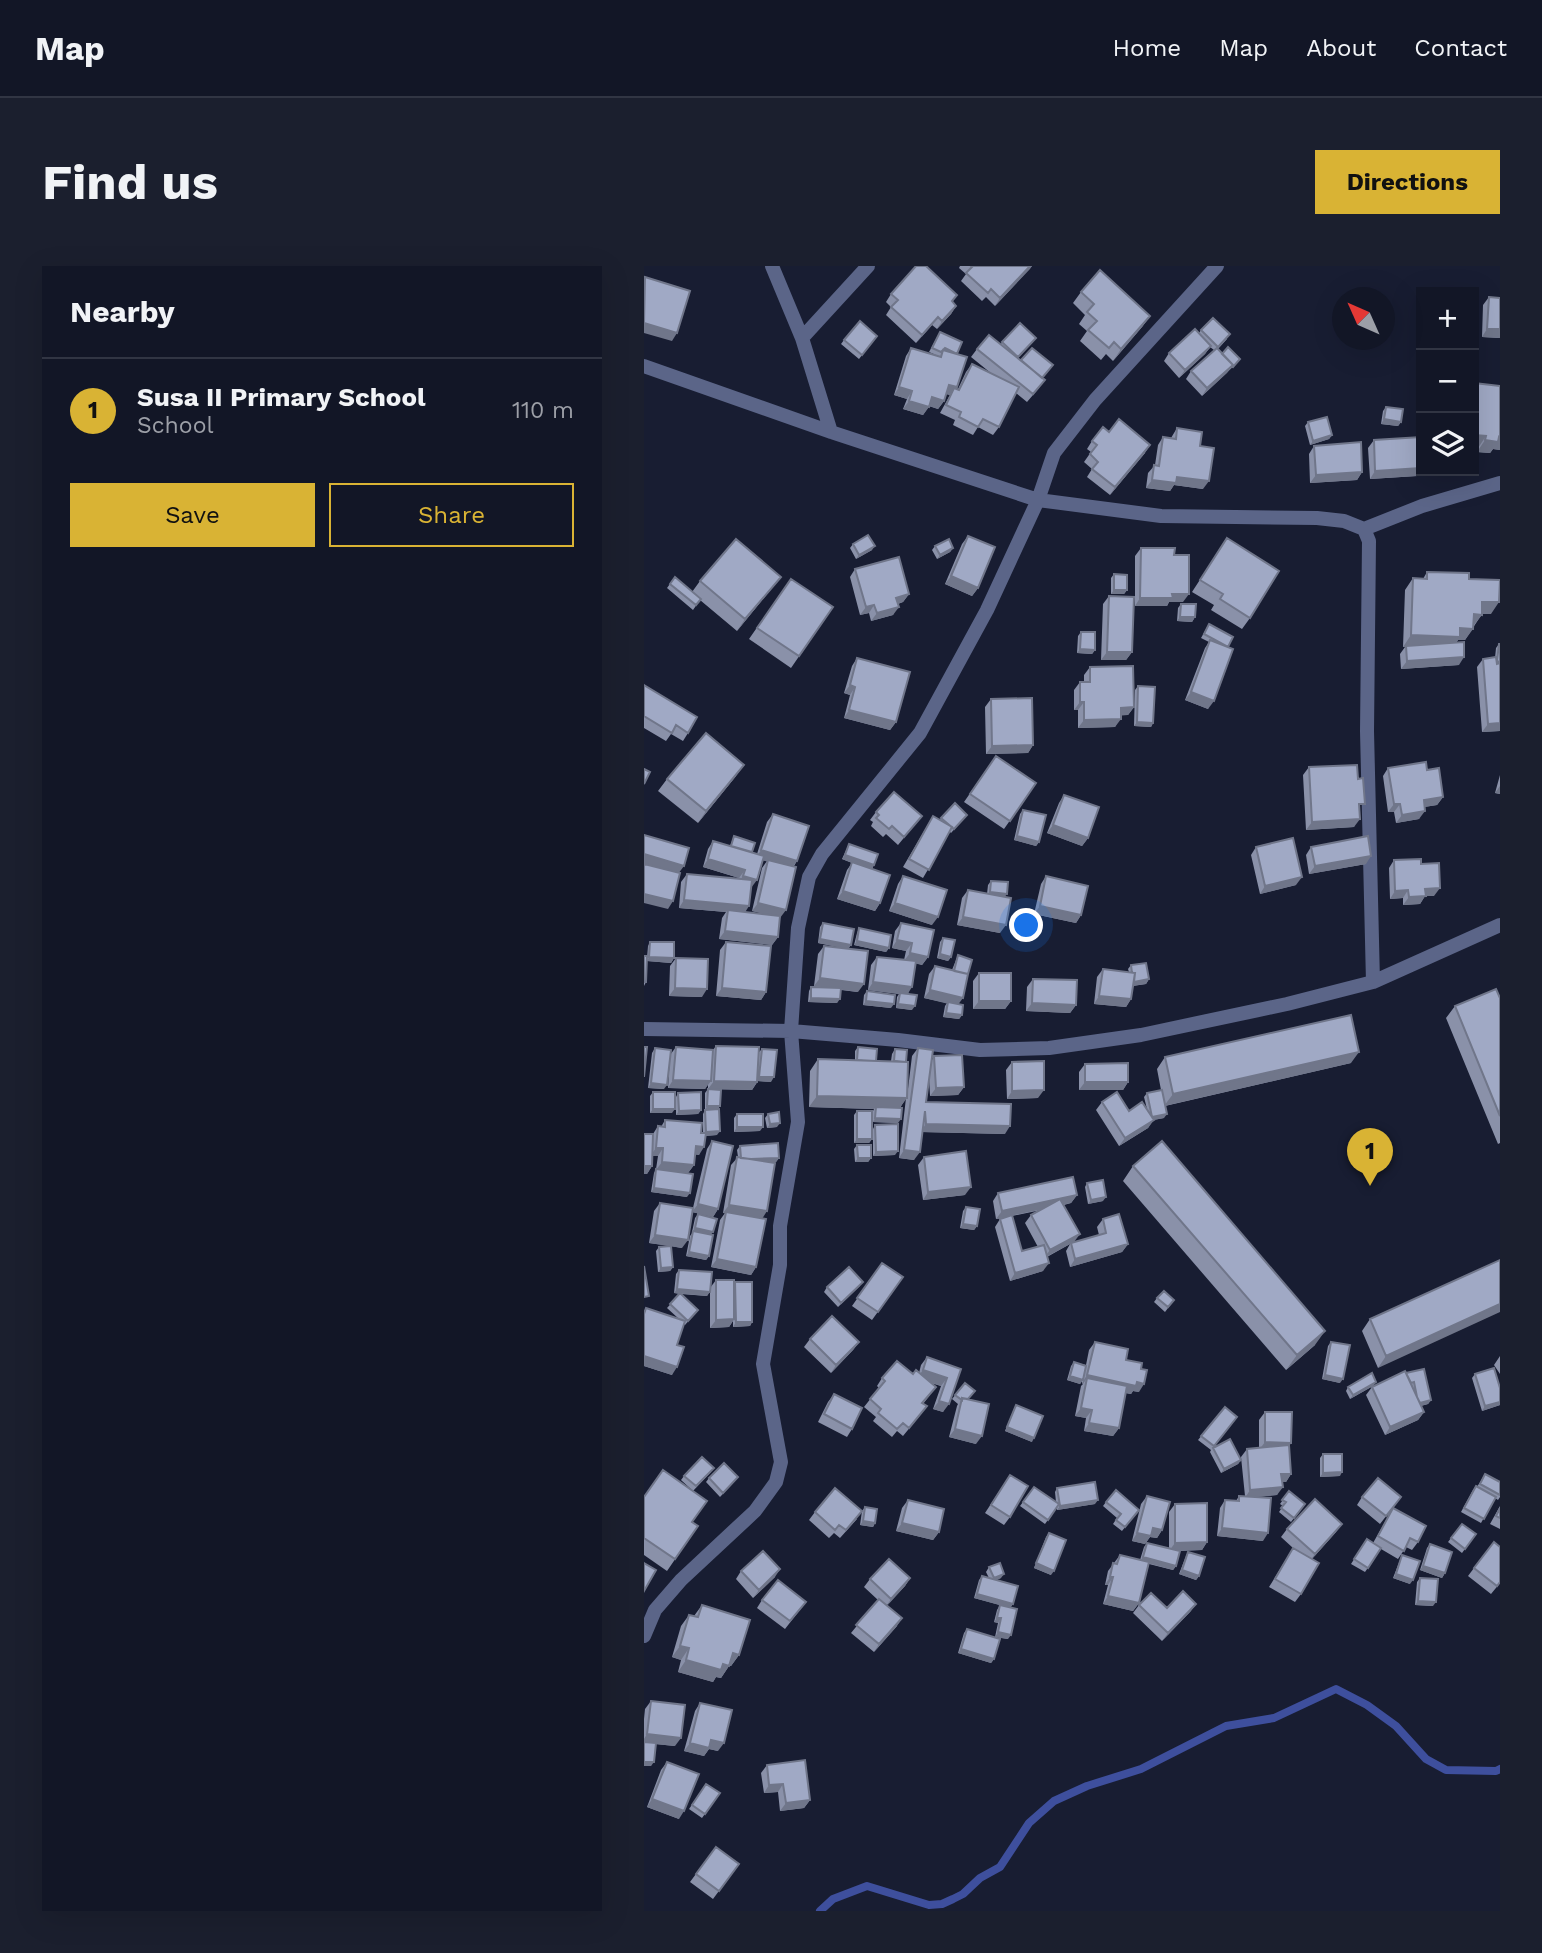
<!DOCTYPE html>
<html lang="en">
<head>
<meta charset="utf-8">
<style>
	body { margin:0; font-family:"Work Sans",sans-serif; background:#1b1f2e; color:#f1f3f6 }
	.controls { position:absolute; right:21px; top:21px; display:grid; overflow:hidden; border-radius:0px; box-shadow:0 7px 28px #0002 }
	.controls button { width:63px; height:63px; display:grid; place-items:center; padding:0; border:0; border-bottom:2px solid #313543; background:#121626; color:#f1f3f6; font:35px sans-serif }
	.compass { position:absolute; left:688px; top:21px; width:63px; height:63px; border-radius:50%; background:#121626; box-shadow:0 7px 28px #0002; rotate:315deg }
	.you { position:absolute; left:383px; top:660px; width:24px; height:24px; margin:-18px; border:5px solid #fff; border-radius:50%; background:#1a73e8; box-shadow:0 0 0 10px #1a73e833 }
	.badge { display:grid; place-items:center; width:46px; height:46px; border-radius:50%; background:#d9b334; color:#111; font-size:23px; font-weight:700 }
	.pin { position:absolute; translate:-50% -58px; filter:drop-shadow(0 2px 4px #0008) }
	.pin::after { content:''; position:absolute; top:37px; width:24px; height:21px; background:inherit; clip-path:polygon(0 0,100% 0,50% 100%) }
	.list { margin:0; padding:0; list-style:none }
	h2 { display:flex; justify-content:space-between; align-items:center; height:91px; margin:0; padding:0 28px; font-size:30px }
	h2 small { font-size:23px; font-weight:400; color:#9c9fa7 }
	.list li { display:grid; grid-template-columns:46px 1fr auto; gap:21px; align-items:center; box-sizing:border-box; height:105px; padding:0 28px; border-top:2px solid #313543 }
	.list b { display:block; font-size:26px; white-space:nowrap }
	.list p { margin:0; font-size:23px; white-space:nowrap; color:#9c9fa7 }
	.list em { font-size:23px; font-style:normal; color:#9c9fa7 }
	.actions { display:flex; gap:14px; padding:21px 28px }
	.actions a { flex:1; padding:16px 0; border:2px solid #d9b334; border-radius:0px; text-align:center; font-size:24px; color:#d9b334 }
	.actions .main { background:#d9b334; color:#111 }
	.icon { flex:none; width:38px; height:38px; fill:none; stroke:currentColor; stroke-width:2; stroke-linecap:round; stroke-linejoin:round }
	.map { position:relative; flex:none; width:856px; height:1645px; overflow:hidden; border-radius:0px }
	header { display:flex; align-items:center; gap:42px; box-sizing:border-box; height:98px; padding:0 35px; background:#121626; border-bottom:2px solid #313543 }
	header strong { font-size:33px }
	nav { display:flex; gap:38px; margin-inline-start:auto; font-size:24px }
	.intro { display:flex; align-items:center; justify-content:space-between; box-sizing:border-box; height:168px; padding:0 42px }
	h1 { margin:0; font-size:49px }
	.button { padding:18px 32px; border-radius:0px; background:#d9b334; color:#111; font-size:24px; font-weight:700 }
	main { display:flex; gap:42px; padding:0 42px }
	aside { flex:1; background:#121626; border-radius:0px; box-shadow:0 7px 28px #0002 }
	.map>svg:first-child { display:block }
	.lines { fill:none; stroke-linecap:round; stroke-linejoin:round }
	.stream { stroke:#3e4f9d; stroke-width:8 }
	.minor { stroke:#5b6588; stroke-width:14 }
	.wall { fill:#8a91a9; fill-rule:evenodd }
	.shaded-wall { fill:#70768a }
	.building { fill:#a0a9c5; stroke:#70768a; stroke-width:2 }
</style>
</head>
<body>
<header>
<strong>Map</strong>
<nav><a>Home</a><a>Map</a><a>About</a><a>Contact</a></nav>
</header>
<div class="intro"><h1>Find us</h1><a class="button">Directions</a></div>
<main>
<aside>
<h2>Nearby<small></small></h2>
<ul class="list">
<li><span class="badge">1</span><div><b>Susa II Primary School</b><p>School</p></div><em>110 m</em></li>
</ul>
<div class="actions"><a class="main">Save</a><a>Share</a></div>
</aside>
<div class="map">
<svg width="856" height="1645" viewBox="0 0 856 1645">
	<rect width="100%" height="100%" fill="#181d32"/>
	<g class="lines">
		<path class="stream" d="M176,1645L189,1633L223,1620L285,1639L298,1638L309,1633L319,1628L336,1612L356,1601L385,1557L410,1535L443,1520L497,1503L582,1460L630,1452L692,1423L723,1439L752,1460L782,1493L802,1504L852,1505L856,1503"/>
		<path class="minor" d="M128,0L158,72L187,166
			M158,72L224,0
			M0,100L187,166L394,234L517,250L673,252L700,255L720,263L725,275L723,465L729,716
			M720,263L778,240L856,217
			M0,763L147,765L254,774L336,784L405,782L497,769L643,738L729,716L856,659
			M0,1370L11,1344L37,1314L111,1245L132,1216L137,1196L119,1098L136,999V960L154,856L147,765L154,662L165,611L178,588L276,467L343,344L394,234L410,187L451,134L573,0"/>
	</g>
	<path class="wall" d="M316,0H388L351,40L342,31L338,35L317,15L322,8L315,2Z
		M437,26L506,50L498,61L469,95L462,88L457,94L436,75L443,65L435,58L441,49L429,37Z
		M247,28L313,29L308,36L312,40L307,48L293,63L288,59L272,77L242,49L247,41L242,36Z
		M845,31L856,72L838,71L839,39Z
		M557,64L583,73L574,83L578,88L593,97L558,130L542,113L547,105L570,84L566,81L561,88L535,112L520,95L525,87L555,67Z
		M296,66L312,88V123H314L322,106L328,98L348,108L327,91L333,83L357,78L358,76H389L374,92L398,112L395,122L383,136L372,127L355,161L349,169L334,161L329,169L309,159L311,154L296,147L306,129L302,128L300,135L294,143L285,140L279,149L259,143L263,133L250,129L262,90L267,82L292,89L285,86Z
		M200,74H230L215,93L197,78Z
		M830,117L856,120V184L849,183L846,187L833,186L834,182L830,181Z
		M742,141L757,156L754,160L737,158L739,145Z
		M664,156L688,169L685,173L666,179L661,160Z
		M533,162L556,180L559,223L530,219L526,225L502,222L504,207L511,199L514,179L519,171L527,172Z
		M465,166L501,187L466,229L443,211L448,203L440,196L447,186L443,183L448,175Z
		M777,169V204L773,210L726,213L724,182L730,174L777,172Z
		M670,180L718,206L713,214L666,217L665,188Z
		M324,270L334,322L328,330L301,318L318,278Z
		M583,272L606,352L598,363L567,344L570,339L548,326Z
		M209,278L228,284L212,293L206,282Z
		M291,280L309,282L306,286L293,293L288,284Z
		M497,282L530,289L539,336H525L523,340H491V290Z
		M211,303L265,328L259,336L254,338L249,349L227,355L225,347L216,349L206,311Z
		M783,306L825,313L847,348H838L821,374H814L812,377L815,399L757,403L756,388L761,381H759L761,324L769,312L779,313Z
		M470,308L483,324L480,328H467V312Z
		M31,311L48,326L56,315L137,311L128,322L93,365L56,334L49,344L23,322Z
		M147,313L189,341L147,402L105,373Z
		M465,330L488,386L482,394H457L459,338Z
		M537,338L551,351L548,356L533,355L534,342Z
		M565,358L584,381L564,443L541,434L561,382L565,376L557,372Z
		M437,366L451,384L448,388L433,387L434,370Z
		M855,378H856V465L838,466L833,401L839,393L851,392L852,382Z
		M213,392L252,456L246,464L200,452L206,429L200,427L208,400Z
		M446,401L490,441L484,449H477L471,461L434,462V444H430V424L436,416H440V409Z
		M0,419L44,467L39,475L27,468L22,475L0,462Z
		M494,420L509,457L507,461L490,460L491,424Z
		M347,433L389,479L384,487L342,488L341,441Z
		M352,490L392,517L360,563L320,536Z
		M665,501L715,545L710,561L662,564L659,509Z
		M744,502L783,504L799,531L793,539L780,541L775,553L752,557L750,546H744L739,510Z
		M856,509V528L851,527Z
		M92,510L54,557L14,525L23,513Z
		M420,529L444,572L438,580L403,567L415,537Z
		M379,544L395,576L392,580L370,574L376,548Z
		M232,546L278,550L254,579L242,568L239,571L227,560L229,556L226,554Z
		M129,548L153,595L150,600L136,651L134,671L128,679L75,673L78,652L82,646L35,642L37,616L43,608L95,613V612L59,601L64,583L69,575L86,580L90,570L108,586L113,588L123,556ZM118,594L123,595L118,602L108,645L123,648L101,646L107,622Z
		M323,549L307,567L306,566L279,612L259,601L289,550L296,554L297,552Z
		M205,578L230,599L228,603L236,637L231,645L193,633L203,604L208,597L198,593Z
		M612,581L652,619L616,628L607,589Z
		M667,581L722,598L665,608L662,589Z
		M750,594L777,598L790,630H781L776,638L759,639V632L746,633L745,602Z
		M259,610L288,659L245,645L254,618Z
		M402,610L437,649L432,657L390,648L397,618Z
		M347,615L361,631L356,667L313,659L318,632L324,624L343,628L344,619Z
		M179,657L207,679L204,683L174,677L176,661Z
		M257,657L284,691L278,699L272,697L264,728L268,744L252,742L253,731L255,728L224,724L227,699L233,691L260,694L262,685L248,682L251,665Z
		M215,662L245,682L242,686L210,679L213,667Z
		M299,672L307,691L304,695L293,692L296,676Z
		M6,676L30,692L27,697L3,695L2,716L0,720V690L3,692L4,680Z
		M82,676L122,726L117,734L72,730L76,684Z
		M180,680L214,726L197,724L193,737L164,736L165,725L167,721L170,720L174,688Z
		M314,689L324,708L314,738L318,749L315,753L299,751L301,740L303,737L280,732L285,708L291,700L308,704Z
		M32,692L58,731L25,730L26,700Z
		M487,699L505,713L502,718L489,720L487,733L482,741L450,738L453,711L459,703L485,706L484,703Z
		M335,707L367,735L361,743H329V715Z
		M389,713L432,739L426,747L382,745L383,721Z
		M223,725L247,742L219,739L220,729Z
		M856,732V877L854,878L802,752L811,740Z
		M72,780L115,786L118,783L127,816L114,815L108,824L64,823V818L61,823L24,822L26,789L32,781L69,784Z
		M214,781L232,795H247L248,788L251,783L262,796L263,831L268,790L274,782L288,794L290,790L320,821L314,829L286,830L285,812L282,836L361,868L278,866L270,894L255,892L262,832L256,842L254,857L229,856V845L230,843L165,841L166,805L174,793L211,794V785Z
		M11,782L20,823L4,822L8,787Z
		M521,791L707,797L521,840L520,852L509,854L504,862L475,880L452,844L458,836L485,845L503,843L500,831L503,827L517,824L513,803Z
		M368,796L394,832L363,833L362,804Z
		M441,798L484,816L479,824H435V806Z
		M64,823L76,840L74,843L73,869L61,870L55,889L51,888L50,899L44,907L43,931L7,926L10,907L12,903L14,890H9L8,900L3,908L9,868L14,860L17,861L21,854L59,867V848L61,844H64H61V827Z
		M9,826L28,847H6V830Z
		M34,827L57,844L54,848L32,849V831Z
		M213,845L228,873L225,877H210V849Z
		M93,848L116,865L90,866V852Z
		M124,848L133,861L123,862L121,852Z
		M231,859L251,889L229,890V863Z
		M68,875L74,943L69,951L48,946L63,883Z
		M213,879L227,892L224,896H211L210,883Z
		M96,880L135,892L132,896H124L112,1001L107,1009L67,1001L76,954L81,947H79L87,899L94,891L93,884Z
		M280,891L321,929L279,934L274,899Z
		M489,900L671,1079L642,1104L479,915Z
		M443,917L459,935L444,938L441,921Z
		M354,927L433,929L427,937L420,939L430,976L455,969L453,961L459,953L484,978L478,986L426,1001L422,985L426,978L403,991L399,1005L366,1015L351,961L356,953L360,952L352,953L349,935ZM397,944L387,949L381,957L394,981L378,985L368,950Z
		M16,937L38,982L27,980L29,1001L26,1005L14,1006L12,985L15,981L27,980L5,977L10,945Z
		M322,941L333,960L330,964L316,962L319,945Z
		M54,948L67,969L65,990L62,994L42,990L46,970L49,966H48L51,952Z
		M856,994L734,1102L718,1065L726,1053Z
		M238,997L259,1011L228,1054L208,1040Z
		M35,1004L66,1022L72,1014L90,1018L91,1016L108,1056L106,1060L89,1061V1055L85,1061L66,1062V1024L63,1030L37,1028L54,1044L41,1059L40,1058L33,1079L28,1109L0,1100V1045L2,1042L35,1053L23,1042L36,1028L30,1027L32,1008Z
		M216,1020L194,1041L180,1026L183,1021Z
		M513,1032L530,1034L521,1046L510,1036Z
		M166,1073L215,1076L209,1084L187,1107L160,1081Z
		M451,1076L482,1094L495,1126L489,1125L487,1128L481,1127L475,1162L469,1170L440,1165L442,1152L431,1150L437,1120L439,1118L438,1117V1115L436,1118L423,1114L427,1100L430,1096L442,1099L445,1084Z
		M687,1076L696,1117L678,1113L684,1080Z
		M856,1090V1108L850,1099Z
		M283,1091L317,1103L299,1146L289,1143L297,1120L287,1117L286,1129L279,1138L277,1148L259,1170L253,1165L248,1171L229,1155L232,1151L220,1141L235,1122L233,1120L238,1112L275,1107L277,1099Z
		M762,1107L787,1134L784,1138L777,1140L780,1146L774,1154L741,1169L722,1129L728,1121Z
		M831,1108L856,1122V1139L838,1145L828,1112Z
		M732,1116L729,1120L706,1133L702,1125L704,1121Z
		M321,1117L324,1133L332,1178L305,1171L313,1140L314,1138L308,1133Z
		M190,1128L208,1163L203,1171L174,1156L184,1136Z
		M372,1139L388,1176L361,1165L370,1143Z
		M581,1141L593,1151L569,1182L597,1194L594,1198L577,1207L566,1186L567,1184L554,1174Z
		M621,1146L647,1177L645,1180L647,1208L642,1216H638L633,1229L609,1231L619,1275L573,1270L576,1242L581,1234L592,1235L595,1230H601L597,1191L603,1183L615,1182V1154Z
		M679,1188L696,1210L676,1211V1192Z
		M67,1206L49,1225L37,1214L40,1210Z
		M841,1208L856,1216V1231L854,1234L851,1232L837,1257L817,1246L829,1224L832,1220L833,1221Z
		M366,1209V1251L360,1259L341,1247Z
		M65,1212L91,1215L76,1231L62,1216Z
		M390,1221L412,1236L411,1226L413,1222L451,1238L413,1244V1241L401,1258L376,1240Z
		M645,1225L661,1238L647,1256L635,1246L639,1240L636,1238Z
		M503,1230L518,1264L513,1272L506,1271L501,1278L488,1275L497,1238Z
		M0,1231L54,1260L23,1305L0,1289Z
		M718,1231H757L736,1258L713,1239Z
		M264,1234L295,1266L289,1274L252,1265L258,1242Z
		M462,1236L495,1244L478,1265L469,1258L473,1252L459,1240Z
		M531,1238L563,1276L558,1284L534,1285L532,1300L529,1304L505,1298L495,1337L489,1345L459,1338L464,1319H461L464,1305L476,1289L496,1294L500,1281L503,1277L525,1282V1246Z
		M856,1240V1263L846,1258Z
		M221,1241L231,1257L229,1261L216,1259L218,1245Z
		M749,1242L774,1276L768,1284L762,1281L754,1293L737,1283L721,1306L707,1298L723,1273L729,1277Z
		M171,1246L213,1253L196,1272L190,1267L185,1272L165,1254Z
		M818,1258L832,1268L818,1287L804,1276Z
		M643,1263L692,1266L668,1293L657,1328L651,1336L625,1321L649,1282L637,1271Z
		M405,1267L407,1309L390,1302L402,1271Z
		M786,1278L801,1307L798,1312L776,1304L783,1282Z
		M544,1286L555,1310L552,1314L535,1308L542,1290Z
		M758,1289L766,1318L749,1312L756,1294Z
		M345,1301L357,1312L352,1314L369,1338L366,1342L364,1373L351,1371L354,1357L350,1356L353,1344L356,1339L330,1332L335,1314L338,1310L345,1312L342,1306Z
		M830,1302L856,1317L847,1328L824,1310Z
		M97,1305L131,1311L109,1332L92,1313Z
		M266,1312L261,1320L243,1339L253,1360L230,1386L207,1367L234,1334L220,1321L226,1313Z
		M776,1312L789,1340L771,1339L773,1316Z
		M118,1334L162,1336L141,1363L113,1342Z
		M552,1338L546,1346L518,1375L489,1347L495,1339L523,1342Z
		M58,1339L95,1389L87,1400H85L77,1412L72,1411L69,1416L34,1406L37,1394L28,1391L37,1360L45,1349L50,1350Z
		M323,1363L350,1393L347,1397L314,1387L320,1367Z
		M7,1435L31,1480L12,1478L7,1500H0V1453L1,1443Z
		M56,1437L74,1485L65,1483L60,1490L40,1485L51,1445Z
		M23,1496L35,1553L3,1541L17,1504Z
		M123,1499L166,1534L160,1542L136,1545L134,1526L120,1527L117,1507Z
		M62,1518L76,1527L58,1552L45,1543Z
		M72,1581L95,1598L69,1633L46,1616Z"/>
	<path class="shaded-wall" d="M386,0H388L386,3L351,40L356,32Z
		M312,40L307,48L293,63L298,55Z
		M506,50L498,61L469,95L477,83Z
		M294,51L288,59L272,77L278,69Z
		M0,57L33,67L28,75L0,67Z
		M843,63H856V72L838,71Z
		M567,80L561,88L535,112L541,104Z
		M589,99L583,107L558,130L563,122Z
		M305,119L313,121L308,129L310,122L306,129L299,127Z
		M255,121L268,125L263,133L250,129Z
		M288,131L300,135L294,143L282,139Z
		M265,135L285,141L279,149L259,143Z
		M740,153L757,156L754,160L737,158Z
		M688,169L685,173L666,179L669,175Z
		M830,169L842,170L834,182L830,181Z
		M855,171L856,172V184L849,183L846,187L833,186L841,174Z
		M506,179L501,187L466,229L471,221Z
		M777,202L773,210L726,213L731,205Z
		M718,206L713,214L666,217L672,209Z
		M533,211L565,215L559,223L530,219L526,225L502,222L508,214Z
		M231,280L228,284L212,293L215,289Z
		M309,282L306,286L293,293L296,289Z
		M307,310L334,322L328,330L301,318Z
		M137,311L128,322L93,365L101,353Z
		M470,324H483L480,328H467Z
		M265,328L259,336L247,340L252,332Z
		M528,328H545L539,336H525L523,340H491L496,332Z
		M838,336H855L847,348H830Z
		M230,339L225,347L216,349L222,341Z
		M255,341L249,349L227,355L233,347Z
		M830,348L838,349L829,360Z
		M536,351H551L548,356L533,355Z
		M816,362L829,363L821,374H814L808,382L759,381L767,369Z
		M436,383L451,384L448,388L433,387Z
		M463,386H488L482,394H457Z
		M820,391L815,399L757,403L763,395Z
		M206,419L211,421L206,429L200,427Z
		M547,426L570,435L564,443L541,434Z
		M436,436H440L434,444H430Z
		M490,441L484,449L472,450L477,442Z
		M205,444L252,456L246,464L200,452Z
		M477,453L471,461L434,462L440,454Z
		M493,456L509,457L507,461L490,460Z
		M856,457V465L838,466L844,458Z
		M389,479L384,487L342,488L348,480Z
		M100,499L92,510L54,557L62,545Z
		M856,520V528L851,527Z
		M799,531L793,539L774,542L780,534Z
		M750,538H756L750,546H744Z
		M781,545L775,553L752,557L758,549Z
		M716,553L710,561L662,564L668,556Z
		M409,559L444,572L438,580L403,567Z
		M373,570L395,576L392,580L370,574Z
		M117,584L153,595L147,603L112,592Z
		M0,588L40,600L34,608L0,598Z
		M201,589L230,599L227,604L198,593Z
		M727,590L722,598L665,608L671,600Z
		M64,593L101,604L95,612L59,601Z
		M99,610L113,614L107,622L93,618Z
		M658,611L652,619L616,628L621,620Z
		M796,622L790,630H781L776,638L759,639L765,631L781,623Z
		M764,624L759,632L746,633L751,625Z
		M199,625L236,637L231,645L193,633Z
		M346,626L363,628L360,632L343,631Z
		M0,628L29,635L24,643L0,637Z
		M40,634L105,640L100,648L84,644L82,646L35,642Z
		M114,637L142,644L136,652L108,645Z
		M251,637L294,651L288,659L245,645Z
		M396,640L437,649L432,657L390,648Z
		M319,651L362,659L356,667L313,659Z
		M81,665L134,671L128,679L75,673Z
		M176,673L207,679L204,683L174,677Z
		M253,674L268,677L262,685L248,682Z
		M213,675L245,682L242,686L210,679Z
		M266,687L284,691L278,699L260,695Z
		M296,688L307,691L304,695L293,692Z
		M5,691L30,692L27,697L3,695Z
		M176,712L220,718L214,726L170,720Z
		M505,713L502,718L487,720L490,716Z
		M229,716L268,721L263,729L224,724Z
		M31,722L63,723L58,731L25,730Z
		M78,722L122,726L117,734L72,730Z
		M286,724L319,732L313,740L280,732Z
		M455,730L487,733L482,741L450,738Z
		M167,732L196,733L193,737L164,736Z
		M222,735L250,738L247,742L219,739Z
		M335,735H367L361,743H329Z
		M388,737L432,739L426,747L382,745Z
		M254,738L271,740L268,744L252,742Z
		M302,747L318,749L315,753L299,751Z
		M715,786L707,797L520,840L529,828Z
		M115,811H130L127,816L112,815Z
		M29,814L67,815L61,823L24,822Z
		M70,815L113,816L108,824L64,823Z
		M441,816H484L479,824H435Z
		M7,817L23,819L20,823L4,822Z
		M320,821L314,829L286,830L292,822Z
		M400,824L394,832L363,833L368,825Z
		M173,830L263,832L254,844L232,841L230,843L165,841Z
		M63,840H76L73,844H61Z
		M9,843H31L28,847H6Z
		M57,844L54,848L32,849L35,845Z
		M523,848L520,852L505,855L508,851Z
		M231,852L257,853L254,857L229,856Z
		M510,854L504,862L475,880L481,872Z
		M136,857L133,861L123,862L126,858Z
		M282,858L366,860L361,868L276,866Z
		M93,861H119L116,865L90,866Z
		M76,865L73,869L60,870L62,866Z
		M213,873H228L225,877H210Z
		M52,880L60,881L55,889L46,888Z
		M12,882H19L14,890H6Z
		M260,884L276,886L270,894L255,892Z
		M254,885L251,889L229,890L232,886Z
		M135,892L132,896L94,898L97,894Z
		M214,892H227L224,896H211Z
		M18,896L50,899L44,907L12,904Z
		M0,900H8L3,908H0Z
		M327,921L321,929L279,934L284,926Z
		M10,922L46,927L43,931L7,926Z
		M433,929L427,937L352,953L358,945Z
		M462,931L459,935L444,938L447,934Z
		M54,938L74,943L69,951L48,946Z
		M85,939L123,945L118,953L79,947Z
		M319,958L333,960L330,964L316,962Z
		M51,962L69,966L66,970L48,966Z
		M436,968L430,976L400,992L406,984Z
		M11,969L44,974L38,982L5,977Z
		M484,978L478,986L426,1001L431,993Z
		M45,986L65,990L62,994L42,990Z
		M73,993L112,1001L107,1009L67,1001Z
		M405,997L399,1005L366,1015L371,1007Z
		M29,1001L26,1005L14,1006L17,1002Z
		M33,1023L66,1026L63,1030L30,1027Z
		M856,1038V1046L734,1102L742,1090Z
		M90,1053L85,1061L66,1062L72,1054Z
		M92,1056H108L106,1060L89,1061Z
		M681,1065L671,1079L642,1104L653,1089Z
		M215,1076L209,1084L187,1107L192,1099Z
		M0,1090L33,1101L28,1109L0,1100Z
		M279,1104L303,1112L297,1120L273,1112Z
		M443,1109L493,1116L500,1118L495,1126L489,1125L487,1128L441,1118L443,1112L439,1118L438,1117Z
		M681,1109L699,1113L696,1117L678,1113Z
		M426,1110L439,1114L436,1118L423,1114Z
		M732,1116L729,1120L706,1133L709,1129Z
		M787,1134L784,1138L772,1141L774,1137Z
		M295,1135L305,1138L299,1146L289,1143Z
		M856,1136V1139L838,1145L841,1140Z
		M437,1142L448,1144L442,1152L431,1150Z
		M780,1146L774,1154L741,1169L746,1161Z
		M445,1157L475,1162L469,1170L440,1165Z
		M363,1161L390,1172L388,1176L361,1165Z
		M311,1163L338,1170L332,1178L305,1171Z
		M621,1176L647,1177L642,1185L615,1184Z
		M597,1194L594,1198L577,1207L580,1203Z
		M698,1206L696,1210L676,1211L679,1207Z
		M637,1208H647L642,1216H631Z
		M639,1221L633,1229L601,1232L606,1224Z
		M454,1234L451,1238L413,1244L416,1240Z
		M219,1255L231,1257L229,1261L216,1259Z
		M258,1257L295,1266L289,1274L252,1265Z
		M698,1258L692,1266L665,1296L671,1288Z
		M509,1262L518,1264L513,1272L506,1271L501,1278L488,1275L493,1267Z
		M578,1262L624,1267L619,1275L573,1270Z
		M563,1276L558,1284L525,1285L531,1277Z
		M499,1291L532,1300L529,1304L496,1295Z
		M392,1297L410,1305L407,1309L390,1302Z
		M779,1300L801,1307L798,1312L776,1304Z
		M136,1303L131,1311L109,1332L115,1324Z
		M538,1304L555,1310L552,1314L535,1308Z
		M360,1308L357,1312L347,1316L350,1312Z
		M752,1308L769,1314L766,1318L749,1312Z
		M466,1311H469L464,1319H461Z
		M266,1312L261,1320L242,1341L247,1333Z
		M333,1328L369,1338L366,1342L330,1332Z
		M464,1330L495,1337L489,1345L459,1338Z
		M774,1335L792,1336L789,1340L771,1339Z
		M552,1338L546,1346L518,1375L524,1367Z
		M258,1352L253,1360L230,1386L235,1378Z
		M353,1352H357L354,1357L350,1356Z
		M354,1366L367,1369L364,1373L351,1371Z
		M36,1380L45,1382L37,1394L28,1391Z
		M317,1383L350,1393L347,1397L314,1387Z
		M89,1387L95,1389L87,1400L81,1399Z
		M42,1394L79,1398L85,1400L77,1412L72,1411L69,1416L34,1406Z
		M3,1468L37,1472L31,1480L0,1477V1473Z
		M67,1474L80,1477L74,1485L65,1483L60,1490L40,1485L46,1477Z
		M0,1496H10L7,1500H0Z
		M139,1518L134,1526L120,1527L125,1519Z
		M8,1533L40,1545L35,1553L3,1541Z
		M166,1534L160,1542L136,1545L142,1537Z"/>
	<path class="building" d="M272,0H282L313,29L308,35L312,40L298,55L294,51L278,69L247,41L254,34L247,28Z
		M327,0H386L356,32L347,23L344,27L322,7L328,1Z
		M456,4L506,50L477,83L470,76L465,82L444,64L453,55L443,46L450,38L437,26Z
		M1,11L46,25L33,67L0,57Z
		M845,31L856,32V63H843Z
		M569,52L586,68L574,81L557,64Z
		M216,55L233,70L218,89L200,74Z
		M376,57L392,72L374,91L358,76Z
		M551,63L567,80L541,104L525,87Z
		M296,66L318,76L313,88L301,82L297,86L288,82Z
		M345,69L401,114L389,128L333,83Z
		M584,81L596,93L589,101L588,100L589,99L578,88Z
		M267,82L297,91L299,84L323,91L313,121L305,119L300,135L288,131L285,141L265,135L268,125L255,121Z
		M388,82L409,99L398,112L377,94Z
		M573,82L589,99L563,122L547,105Z
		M328,98L375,121L355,161L339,153L334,161L315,151L317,146L302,139L310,122L315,124Z
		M830,117L856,120V172L855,171L854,176L841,174L842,170L830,169Z
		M742,141L759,143L757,156L740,153Z
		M683,151L688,169L669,175L664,156Z
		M475,153L506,179L471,221L448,203L454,196L446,188L453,179L448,175L459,161L465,166Z
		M533,162L558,166L556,180L570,182L565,215L533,211L532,217L508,214L510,199L515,200L519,171L532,173Z
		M777,171V202L731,205L730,174Z
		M717,176L718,206L672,209L670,180Z
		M224,269L231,280L215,289L209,278Z
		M324,270L351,281L334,322L307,310Z
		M583,272L635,305L606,352L576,333L579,328L556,314Z
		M92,273L137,311L101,353L56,315Z
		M305,273L309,282L296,289L291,280Z
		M497,282H531L530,289H545V328H528L529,332H496Z
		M255,291L265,328L252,332L255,341L233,347L230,339L222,341L211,303Z
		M783,306L825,307V313L856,314L855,336H838V349L830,348L829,363L816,362V371L767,369L769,312L783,313Z
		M470,308L483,309V324H470Z
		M31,311L57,333L52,339L26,318Z
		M147,313L189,341L155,390L113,362Z
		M465,330L490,331L488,386H463Z
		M537,338H552L551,351H536Z
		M565,358L589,371L584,381L560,368Z
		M437,366H451V384L436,383Z
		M566,374L589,383L570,435L547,426Z
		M820,376V391L763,395L762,380Z
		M855,378H856V396L853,395Z
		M852,391L853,398L856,397V457L844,458L839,393Z
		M213,392L266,406L252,456L205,444L211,421L206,419Z
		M489,400L490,441L477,442V453L440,454V436H436V416H446V401Z
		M0,419L53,451L44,467L32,459L28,467L0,450Z
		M494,420L511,421L509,457L493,456Z
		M388,432L389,479L348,480L347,433Z
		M62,467L100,499L62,545L23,513Z
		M352,490L392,517L366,555L326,528Z
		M782,496L783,504L795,502L799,531L780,534L781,545L758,549L756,538H750L744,502Z
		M713,499L714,513L719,512L721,538H715L716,553L668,556L665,501Z
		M0,503L6,506L0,518Z
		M250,526L278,550L260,571L248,560L245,563L232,552L235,549L232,546Z
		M420,529L455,541L444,572L409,559Z
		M311,537L323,549L310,563L297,552Z
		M379,544L402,549L395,576L373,570Z
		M129,548L165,560L153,595L117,584Z
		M289,550L308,561L285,604L265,593Z
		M0,569L45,582L40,600L0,588Z
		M90,570L111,577L108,586L87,580Z
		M724,570L727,590L671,600L667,581Z
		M649,572L658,611L621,620L612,581Z
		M69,575L120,590L113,614L99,610L101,604L64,593Z
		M205,578L234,588L230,599L201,589Z
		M777,593V598L795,597L796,622L781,623L782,630L765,631L764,624L751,625L750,594Z
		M124,594L152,601L142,644L114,637Z
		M208,596L246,609L236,637L199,625Z
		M0,598L36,607L29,635L0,628Z
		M43,608L108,614L105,640L40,634Z
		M259,610L303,624L294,651L251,637Z
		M402,610L444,620L437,649L396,640Z
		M347,615L364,616L363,628L346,626Z
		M324,624L367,632L362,659L319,651Z
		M84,644L136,650L134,671L81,665Z
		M179,657L210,663L207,679L176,673Z
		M257,657L290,664L284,691L266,687L268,677L253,674Z
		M215,662L247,669L245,682L213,675Z
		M299,672L311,674L307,691L296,688Z
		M6,676H30V692L5,691Z
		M82,676L127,680L122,726L78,722Z
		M180,680L224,685L220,718L176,712Z
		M314,689L328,694L324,708L310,705Z
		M0,690H3L2,716H0Z
		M233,691L272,695L268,721L229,716Z
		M32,692L64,693L63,723L31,722Z
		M502,697L505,713L490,716L491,707H488L487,699Z
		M291,700L324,708L319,732L286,724Z
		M459,703L491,707L487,733L455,730Z
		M335,707H367V735H335Z
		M389,713L433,714L432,739L388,737Z
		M167,721L197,722L196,733L167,732Z
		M852,723L856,732V850L811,740Z
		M223,725L251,729L250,738L222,735Z
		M256,727L273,729L271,740L254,738Z
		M304,736L319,739L318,749L302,747Z
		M707,749L715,786L529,828L521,791Z
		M72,780L115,781L113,816L70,815Z
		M0,781H3L0,811Z
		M32,781L69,784L67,815L29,814Z
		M214,781L233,783L232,795L213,794Z
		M11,782L27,784L23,819L7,817Z
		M274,782L289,784L282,836L367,838L366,860L282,858L281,845L276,886L260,884Z
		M118,783L133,784L130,811H115Z
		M251,783L263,784L262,796L250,795Z
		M318,789L320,821L292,822L290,790Z
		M174,793L264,796L263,832L173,830Z
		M400,795V824L368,825V796Z
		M484,797V816H441V798Z
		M64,823L77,824L76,840H63Z
		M518,824L523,848L508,851L503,827Z
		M9,826H31V843H9Z
		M57,826V844L35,845L34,827Z
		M473,826L485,845L498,836L510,854L481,872L458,836Z
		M232,841L258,842L257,853L231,852Z
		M75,843L76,865L62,866L61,844Z
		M213,845H228V873H213Z
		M135,846L136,857L126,858L124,848Z
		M93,848H119V861H93Z
		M21,854L58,857L57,867H62L60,881L52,880L50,899L18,896L19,882H12L14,860L21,861Z
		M254,858V885L232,886L231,859Z
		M0,868H9L8,900H0Z
		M68,875L89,880L74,943L54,938Z
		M518,875L681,1065L653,1089L489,900Z
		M134,877L135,892L107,893L97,892L96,880Z
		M213,879H227V892H214Z
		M322,885L327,921L284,926L280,891Z
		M93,891L131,897L123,945L85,939Z
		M12,903L49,908L46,927L10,922Z
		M429,911L433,929L358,945L354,927Z
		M459,914L462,931L447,934L443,917Z
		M416,933L436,968L406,984L387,949Z
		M16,937L49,942L44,974L11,969Z
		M322,941L336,943L333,960L319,958Z
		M82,946L122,953L112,1001L73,993Z
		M54,948L73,953L69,966L51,962Z
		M475,948L484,978L431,993L427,977L462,967L459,953Z
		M368,949L378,985L400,979L405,997L371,1007L356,953Z
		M49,965L69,969L65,990L45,986Z
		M27,980L29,1001L17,1002L15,981Z
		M856,994V1038L742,1090L726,1053Z
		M238,997L259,1011L234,1046L213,1032Z
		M0,1000L5,1030L0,1031Z
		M205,1001L219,1016L197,1037L183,1021Z
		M35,1004L68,1006L66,1026L33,1023Z
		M72,1014H90V1053L72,1054Z
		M91,1016H108V1056H92Z
		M520,1025L530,1034L524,1041L513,1032Z
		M36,1027L54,1044L44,1055L26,1038Z
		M2,1042L41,1055L33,1079L40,1081L33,1101L0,1090V1048Z
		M188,1050L215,1076L192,1099L166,1073Z
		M451,1076L484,1083L482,1094L498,1097L497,1103L503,1104L500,1118L493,1116L492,1120L443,1109Z
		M687,1076L706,1079L699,1113L681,1109Z
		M283,1091L317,1103L305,1138L295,1135L303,1112L279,1104Z
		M253,1095L269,1108L272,1104L292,1121L278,1137L283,1140L265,1162L259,1157L253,1163L234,1147L237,1143L226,1133L241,1115L238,1112Z
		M430,1096L442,1100L439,1114L426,1110Z
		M850,1102L856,1122V1136L841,1140L831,1108Z
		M780,1103L787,1134L776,1137L773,1131L770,1116L767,1117L762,1107Z
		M761,1105L780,1146L746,1161L728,1121Z
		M728,1107L732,1116L709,1129L704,1121Z
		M443,1112L483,1120L475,1162L445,1157L448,1144L437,1142Z
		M321,1117L331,1125L324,1133L318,1132V1134L311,1129Z
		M190,1128L218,1142L208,1163L180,1148Z
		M318,1132L345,1138L338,1170L311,1163Z
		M372,1139L399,1150L390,1172L363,1161Z
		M581,1141L593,1151L570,1180L557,1170Z
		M621,1146H648L647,1177L621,1176Z
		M586,1173L597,1194L580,1203L569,1182Z
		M645,1179L647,1208H637L639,1221L606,1224L603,1183Z
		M679,1188H698V1206L679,1207Z
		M58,1191L70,1202L52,1220L40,1210Z
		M80,1197L94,1211L79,1227L65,1212Z
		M19,1204L63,1235L48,1256L54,1260L31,1293L0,1272V1231Z
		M841,1208L856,1216V1229L836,1218Z
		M366,1209L384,1220L366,1251L347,1239Z
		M734,1212L757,1231L742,1250L718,1231Z
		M451,1216L454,1234L416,1240L413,1222Z
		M832,1220L852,1231L840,1253L820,1242Z
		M390,1221L415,1238L404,1254L379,1236Z
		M191,1222L218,1245L202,1264L195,1259L191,1264L171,1246Z
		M472,1224L495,1244L481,1261L472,1254L477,1248L462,1236Z
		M645,1225L661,1238L650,1252L637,1242L642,1236L638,1234Z
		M503,1230L526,1236L518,1264L509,1262L507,1270L493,1267Z
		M595,1230L627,1232L624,1267L578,1262L581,1234L595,1235Z
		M671,1233L698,1258L671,1288L643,1263Z
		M264,1234L300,1243L295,1266L258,1257Z
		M563,1237V1276L531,1277V1238Z
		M221,1241L233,1243L231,1257L219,1255Z
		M749,1242L782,1260L774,1276L766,1272L760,1285L734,1270Z
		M856,1242V1252L852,1250Z
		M818,1258L832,1268L821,1283L807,1272Z
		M405,1267L422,1274L410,1305L392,1297Z
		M723,1273L737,1282L724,1302L710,1293Z
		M850,1276L856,1281V1316L853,1320L830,1302Z
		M503,1277L536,1285L532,1300L499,1291Z
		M786,1278L808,1286L801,1307L779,1300Z
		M649,1282L675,1297L657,1328L631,1313Z
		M119,1285L136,1303L115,1324L97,1305Z
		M544,1286L561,1291L555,1310L538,1304Z
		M476,1289L505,1296L495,1337L464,1330L469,1311H466L469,1297L473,1298Z
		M758,1289L776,1295L769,1314L752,1308Z
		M245,1293L266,1312L247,1333L226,1313Z
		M0,1297L12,1304L0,1325Z
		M356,1297L360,1308L350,1312L345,1301Z
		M338,1310L374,1320L369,1338L333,1328Z
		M776,1312L794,1313L792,1336L774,1335Z
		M134,1314L162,1336L146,1355L118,1334Z
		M539,1325L552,1338L524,1367L495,1339L507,1327L523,1342Z
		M235,1333L258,1352L235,1378L212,1359Z
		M58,1339L106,1354L95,1389L89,1387L85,1400L79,1398L77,1404L42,1394L45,1382L36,1380L45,1349L54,1351Z
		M356,1339L373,1343L367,1369L354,1366L357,1352H353Z
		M323,1363L356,1373L350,1393L317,1383Z
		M7,1435L41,1439L37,1472L3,1468Z
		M56,1437L88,1444L80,1477L67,1474L65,1482L46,1477Z
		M0,1476L12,1477L10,1496H0Z
		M161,1494L166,1534L142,1537L139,1518L125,1519L123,1499Z
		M23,1496L55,1508L40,1545L8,1533Z
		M62,1518L76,1527L61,1548L48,1539Z
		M72,1581L95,1598L75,1625L52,1608Z"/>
</svg>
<div class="controls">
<button>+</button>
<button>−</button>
<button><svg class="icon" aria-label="layers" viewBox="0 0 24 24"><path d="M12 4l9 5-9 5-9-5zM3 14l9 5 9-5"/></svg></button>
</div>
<svg class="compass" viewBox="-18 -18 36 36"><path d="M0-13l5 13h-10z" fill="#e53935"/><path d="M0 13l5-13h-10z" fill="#9c9fa7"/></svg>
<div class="you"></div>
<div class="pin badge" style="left:726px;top:920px">1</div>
</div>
</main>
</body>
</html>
